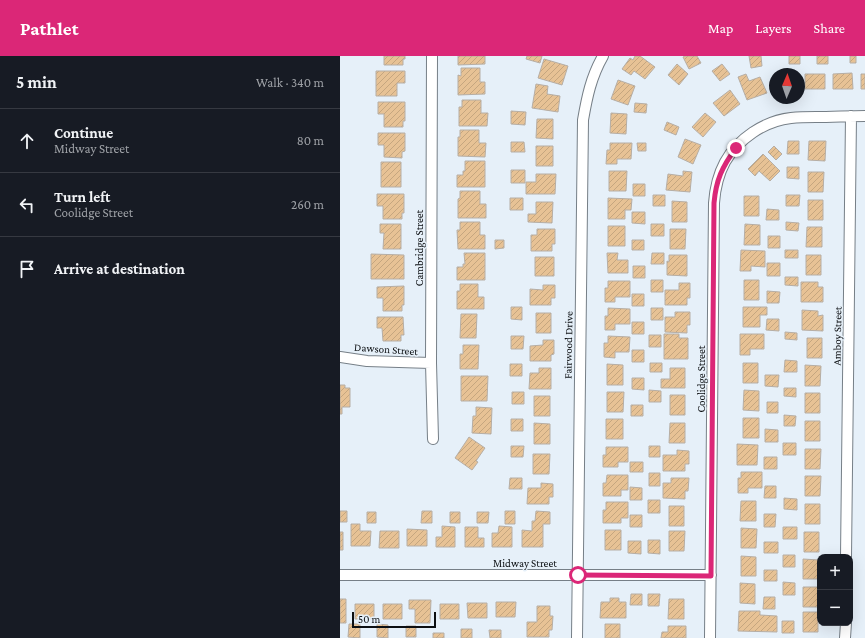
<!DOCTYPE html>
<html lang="en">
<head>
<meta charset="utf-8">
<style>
	body { margin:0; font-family:"Crimson Pro",serif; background:#20242c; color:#f1f3f6 }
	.controls { position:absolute; right:12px; bottom:12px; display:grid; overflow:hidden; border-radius:8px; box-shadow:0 4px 16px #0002 }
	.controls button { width:36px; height:36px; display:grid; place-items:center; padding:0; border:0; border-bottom:1px solid #363941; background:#171b24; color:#f1f3f6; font:20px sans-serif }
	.compass { position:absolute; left:429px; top:12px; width:36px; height:36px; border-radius:50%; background:#171b24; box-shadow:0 4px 16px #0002; rotate:2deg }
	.scale { position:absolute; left:12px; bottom:10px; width:84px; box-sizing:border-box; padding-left:4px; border:2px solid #0c0f12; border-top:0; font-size:11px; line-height:14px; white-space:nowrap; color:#0c0f12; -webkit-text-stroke:3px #e6f0f9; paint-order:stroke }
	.stop { position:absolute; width:12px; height:12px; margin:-9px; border:3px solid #db2777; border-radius:50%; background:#fff }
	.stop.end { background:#db2777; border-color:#fff; box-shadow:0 1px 4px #0008 }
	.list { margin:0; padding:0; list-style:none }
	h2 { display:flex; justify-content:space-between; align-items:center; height:52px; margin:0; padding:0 16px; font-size:17px }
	h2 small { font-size:13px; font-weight:400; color:#9ea1a6 }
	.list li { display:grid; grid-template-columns:26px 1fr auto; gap:12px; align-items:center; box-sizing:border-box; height:64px; padding:0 16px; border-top:1px solid #363941 }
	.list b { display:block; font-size:15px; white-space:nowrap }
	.list p { margin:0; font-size:13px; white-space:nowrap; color:#9ea1a6 }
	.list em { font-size:13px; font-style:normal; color:#9ea1a6 }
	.icon { flex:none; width:22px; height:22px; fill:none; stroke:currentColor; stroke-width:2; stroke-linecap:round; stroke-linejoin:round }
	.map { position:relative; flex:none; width:525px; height:582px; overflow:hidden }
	header { display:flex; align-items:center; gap:24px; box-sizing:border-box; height:56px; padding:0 20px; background:#db2777; color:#fff }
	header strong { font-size:19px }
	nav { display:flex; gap:22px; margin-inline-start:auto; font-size:14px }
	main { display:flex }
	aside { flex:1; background:#171b24 }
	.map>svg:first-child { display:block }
	.building { fill:url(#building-hatch); stroke:#b6aea5 }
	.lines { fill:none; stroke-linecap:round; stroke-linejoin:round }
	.minor-casing { stroke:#767f87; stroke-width:12 }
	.minor { stroke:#fff; stroke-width:10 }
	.route { stroke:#db2777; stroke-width:5 }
	.labels { text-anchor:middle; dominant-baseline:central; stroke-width:3; stroke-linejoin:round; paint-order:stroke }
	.street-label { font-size:11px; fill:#0c0f12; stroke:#e6f0f9 }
</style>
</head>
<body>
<header>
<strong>Pathlet</strong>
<nav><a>Map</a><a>Layers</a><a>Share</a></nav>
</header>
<main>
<aside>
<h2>5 min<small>Walk · 340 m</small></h2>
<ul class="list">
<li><svg class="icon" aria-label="ahead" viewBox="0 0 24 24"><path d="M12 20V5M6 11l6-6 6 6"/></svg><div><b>Continue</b><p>Midway Street</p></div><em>80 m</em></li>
<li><svg class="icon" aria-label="left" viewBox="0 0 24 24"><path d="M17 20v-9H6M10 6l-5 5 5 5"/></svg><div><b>Turn left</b><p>Coolidge Street</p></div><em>260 m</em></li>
<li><svg class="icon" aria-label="arrive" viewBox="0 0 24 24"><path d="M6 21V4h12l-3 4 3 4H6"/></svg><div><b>Arrive at destination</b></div></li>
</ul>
</aside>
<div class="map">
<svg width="525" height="582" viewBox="0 0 525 582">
	<defs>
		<pattern id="building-hatch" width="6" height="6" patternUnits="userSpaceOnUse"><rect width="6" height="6" fill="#e7c295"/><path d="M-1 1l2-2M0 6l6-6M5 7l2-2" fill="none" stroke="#c5a67f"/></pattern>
	</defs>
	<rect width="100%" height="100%" fill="#e6f0f9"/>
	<path class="building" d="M44,0H65V3H63V9H44Z
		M118,0H145V8L118,9Z
		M187,0H202L200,7L186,3Z
		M295,0H300L315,11L305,23L294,15L291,19L282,13L290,2L293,4Z
		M345,0H357L361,7L349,13L343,1Z
		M409,0H421L422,10L411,12Z
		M449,0H460V8H449Z
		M477,0H488V8H477Z
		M510,0H516V7H510Z
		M204,3L228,10L222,29L198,22Z
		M337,8L348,18L339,29L328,19Z
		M382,8L390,18L380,25L372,15Z
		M121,12H140V26H145V38L118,39V19L121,20Z
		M36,15H65V27H57V40H36Z
		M512,17L513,33H493V18Z
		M406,18L409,25L420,21L427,37L407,44L398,21Z
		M465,18H485V33H465Z
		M521,18H525V33H521Z
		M278,24L295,30L288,49L271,43Z
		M196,28L208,30L207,38L220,40L218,56L192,52Z
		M390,34L400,48L384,60L373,47Z
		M122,44H141V57H148L147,70H119V51H122Z
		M38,46H65V65H63V71H44V58H38Z
		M295,47L307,48L306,57L294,56Z
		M171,55L186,56L185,69L171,68Z
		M271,57L287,58L286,78L270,77Z
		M365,57L376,66L363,81L352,71Z
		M197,63H213V83L196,82Z
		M327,66L339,71L336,79L324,74Z
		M120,74H139V87H146L145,101L118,100V81H120Z
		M38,77H65V95L62,96V102L44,101V89H38Z
		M345,83L361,89L353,108L338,101Z
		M448,85H459V98H447Z
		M469,85H486L485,105L468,104Z
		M171,86H184L185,96H171Z
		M270,87H292L291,103H277V108H266L267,94H270Z
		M297,87H306V95H298Z
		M196,90H213V110H196Z
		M434,90L442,98L436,104L428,96Z
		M423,98L440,115L430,125L419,115L415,120L408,113Z
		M125,105H145V131H117V119H123V115H125Z
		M41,106H61V131H41Z
		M447,111H459V123L447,122Z
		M171,114H185V127H171Z
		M269,115H287L286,135H269Z
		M343,115L352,116L350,136L326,134L328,118L343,120Z
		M468,116H484L483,136H468Z
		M196,118H216L215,138H186V126H196Z
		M293,128H305V140H293Z
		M120,135H140V148H146V162H118V143L120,142Z
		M37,138H64V157H62V163H43V150H37Z
		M313,139H325V150H313Z
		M446,139H460L459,150H446Z
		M404,140H419V160H404Z
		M170,142H183V154H170Z
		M268,142L292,143L291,154H285V163H268Z
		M468,144H483V164H468Z
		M332,145L347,146V166H332Z
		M196,146H213L212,167L188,166V158H196Z
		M427,153L439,154V164H426Z
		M292,156H305V168L292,167Z
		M120,166H140V179H145V193H118L117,174H120Z
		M446,166L459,167L458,175L446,174Z
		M40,168H61V193H43L44,177H40Z
		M311,168H324V180H311Z
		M405,168L420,169V189H404Z
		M268,170H285V190H268Z
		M467,171H482V191H466Z
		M197,173H215V188H212V195H191V179H197Z
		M330,173H346L345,193H330Z
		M428,180H440V192H428Z
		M155,184H164V192L155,193Z
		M292,184H304V194H292Z
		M401,194L425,195V211L411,210V215H400Z
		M445,194H458V202H445Z
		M124,197H145V224H117V211H123V208H125Z
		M267,197H278L277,204H288V217H268Z
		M312,197H324V208H311Z
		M31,198L64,199V223H31Z
		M329,199H347V220L327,219V205L329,206Z
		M466,199H481V219H466Z
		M195,201H214V220H195Z
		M427,207H440V220H427Z
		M293,210H305V222H293Z
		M445,221H458V230L445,229Z
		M311,224H323V236H311Z
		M404,224H419V244H404Z
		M268,225H290V241H275V246H265V232H268Z
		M461,226H478V231H483V246H461Z
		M339,227H350V242H347V249H325V234H339Z
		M120,228H138V241H144V253H117V235H120Z
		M203,229H215V242H211V249H190V233L203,234Z
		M64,230V249H62V255H43V242H37V231Z
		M427,235L440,236L439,247H427Z
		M292,238H304V250H292Z
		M171,251H182V264L171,263Z
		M403,251H427V259H420V271H403Z
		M268,252L290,253V268H275V274H265V260H268Z
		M311,252H323V264H311Z
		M462,254L478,255V260L483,259V275L462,274Z
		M335,256H350V269H347V277L325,276V261H335Z
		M196,257H211V277H196Z
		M121,258H137L136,282H120Z
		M37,261H63L64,279H61V285H43L42,272H37Z
		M427,263H439V275L426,274Z
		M292,266H304V278H292Z
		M445,276L457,277V284L445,283Z
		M324,278H339V282H348V303H324Z
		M400,278H424V293H410V299H400Z
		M309,279H321V291H309Z
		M171,280H184L183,293H171Z
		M268,280L290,281L289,296H275V302L264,301V287H268Z
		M467,282H482V302H467Z
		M203,284H214V298L211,299V305H190V290L203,289Z
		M123,289H139L138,313H120V298H123Z
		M292,294H304V306H292Z
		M445,304L457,305V316H444Z
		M310,307H322V316H310Z
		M403,307H418V327H403Z
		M170,308H182V320H170Z
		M267,308L283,309V329H267Z
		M465,309L481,310L480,330H465Z
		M199,312H211V333H189L190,317H199Z
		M330,312H345V332H321V323H330Z
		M425,319H439L438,331L425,330Z
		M121,320H148L147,345H121Z
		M292,322H304V334L292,333Z
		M0,329H5V332H10V351H2V358H0Z
		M444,332H456V341L444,340Z
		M309,334L321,335V346H309Z
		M404,334L419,335V355L403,354Z
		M172,336H184V348H172Z
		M267,336H284L283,356H267Z
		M465,337H480V357H465Z
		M330,339H345V359H330Z
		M194,340H210V360H194Z
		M427,346H438V357H427Z
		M291,349H303V360H291Z
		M136,351L152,352L151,378L132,377L133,360H136Z
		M444,359L456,360L455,370H444Z
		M403,362H419V382H403Z
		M171,363H183V375H171Z
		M266,363H283V383H266Z
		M465,365H480V385H465Z
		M194,367L210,368V388H194Z
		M330,367H345V387H329Z
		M425,373L438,374V386H425Z
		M129,381L145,392L136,405L138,406L132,414L115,402Z
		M443,387H456V399H443Z
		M397,388L418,389L417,409H397Z
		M171,390H184L183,401H171Z
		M309,390H320V401H309Z
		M266,391H288V406H278V411H263V399H266Z
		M465,393H481L480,413H465Z
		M337,394L349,395V408H345V415H323V399H337Z
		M193,398H210L209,418H193Z
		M424,401H437V413H424Z
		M290,406H303V416H290Z
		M401,416H422V432H408V437H398V422H401Z
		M309,417H320V430H309Z
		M267,419H288V434H281V440H263V427H266Z
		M465,420H481L480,440H465Z
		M170,422H182V433H169Z
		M331,422H349L348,435H345V443L323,442V427H331Z
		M201,427L213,428V441H209V448H187L188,432H201Z
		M425,430H436V442H424Z
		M290,431L302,432V444H290Z
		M444,442L457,443V454L444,453Z
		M308,444H320V457H308Z
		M401,445H416V465H400Z
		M266,446H288V462H281V467H263V454H266Z
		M465,448H480V468H465Z
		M329,450H344V470H329Z
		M0,455H7V466H0Z
		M82,455H92V467H81Z
		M165,455H175V468H165Z
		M196,455L210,456V468H203V491H182V474L192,475V465H195Z
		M27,456H36V467H27Z
		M110,456H120V467H110Z
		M137,456H149L148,467H137Z
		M424,458H436L435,471H424Z
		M290,459H302V471H290Z
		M11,468H20V475H31L30,490H11Z
		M102,470L115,471V491H96V481H102Z
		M159,470L172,471V491H152V477H158Z
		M125,471H138V482H144V491H125Z
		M443,471H457V483H443Z
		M401,472L417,473L416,492H401Z
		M67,473L87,474V490H67Z
		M265,474H281V494H265Z
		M40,475H59V492H39Z
		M329,475H345L344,495H329Z
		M0,476H3V494H0Z
		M464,476H479V496H464Z
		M308,484H320V498L308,497Z
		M288,485H301V498L288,497Z
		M424,486H438V497H424Z
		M443,499H455V511H443Z
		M401,500L416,501V520H401Z
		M463,503L479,504L478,523H463Z
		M424,514H437V525H424Z
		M443,526L455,527V539H443Z
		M400,527L415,528V548L400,547Z
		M463,531H478V551H463Z
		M291,538H302V549H290Z
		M308,538H320L319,550H308Z
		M424,541H435V553H423Z
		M270,542H279V546H286V562H260L261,546H270Z
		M0,543H6V567H0Z
		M329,543H344V563H328Z
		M69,544H91L90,567H75V553H69Z
		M156,546H176L175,561H156Z
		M127,547H147V562H128Z
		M15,548H34V563H15Z
		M43,548H62V563H43Z
		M100,548H119V563H100Z
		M197,550H210V560H213L212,574H209V581H187V566H197Z
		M399,555H420V559L437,560V576L398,575Z
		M463,556H478V576H463Z
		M442,565H454V577H442Z
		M9,568H20V582L8,581Z
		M37,568L48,569V582L37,581Z
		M265,568H280V582H265Z
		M66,570H76V581H66Z
		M328,570H346V582H321L322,576H328Z
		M121,573H132V582H121Z
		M149,574H161V582H150Z
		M93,577H104V582H93Z"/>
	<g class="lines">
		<defs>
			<path id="minor" d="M92,0L91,307L93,383
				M0,301L27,305L91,307
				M506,501L511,60
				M0,519H371
				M237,582L243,64C247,41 251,21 263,0
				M370,582L374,147C375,133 378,119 385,106C398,83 424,65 451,62C460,61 468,61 476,61C492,61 509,60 525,60
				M505,582L506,567"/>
		</defs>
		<use href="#minor" class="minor-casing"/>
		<use href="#minor" class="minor"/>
	</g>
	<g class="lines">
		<path class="route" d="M238,519L371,520L374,147C376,124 382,111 396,92"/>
	</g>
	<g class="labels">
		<g class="street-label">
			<text transform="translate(79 192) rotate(-90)">Cambridge Street</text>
			<text transform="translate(497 280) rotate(-89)">Amboy Street</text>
			<text transform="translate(228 289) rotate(-89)">Fairwood Drive</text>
			<text transform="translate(46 293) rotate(4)">Dawson Street</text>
			<text transform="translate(361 323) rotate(-90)">Coolidge Street</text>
			<text x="185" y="507">Midway Street</text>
		</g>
	</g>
</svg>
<div class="controls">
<button>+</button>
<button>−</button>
</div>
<svg class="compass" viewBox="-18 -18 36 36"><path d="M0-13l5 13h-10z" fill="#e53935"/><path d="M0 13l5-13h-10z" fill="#9ea1a6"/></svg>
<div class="scale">50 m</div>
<div class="stop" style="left:238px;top:519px"></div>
<div class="stop end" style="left:396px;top:92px"></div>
</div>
</main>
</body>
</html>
